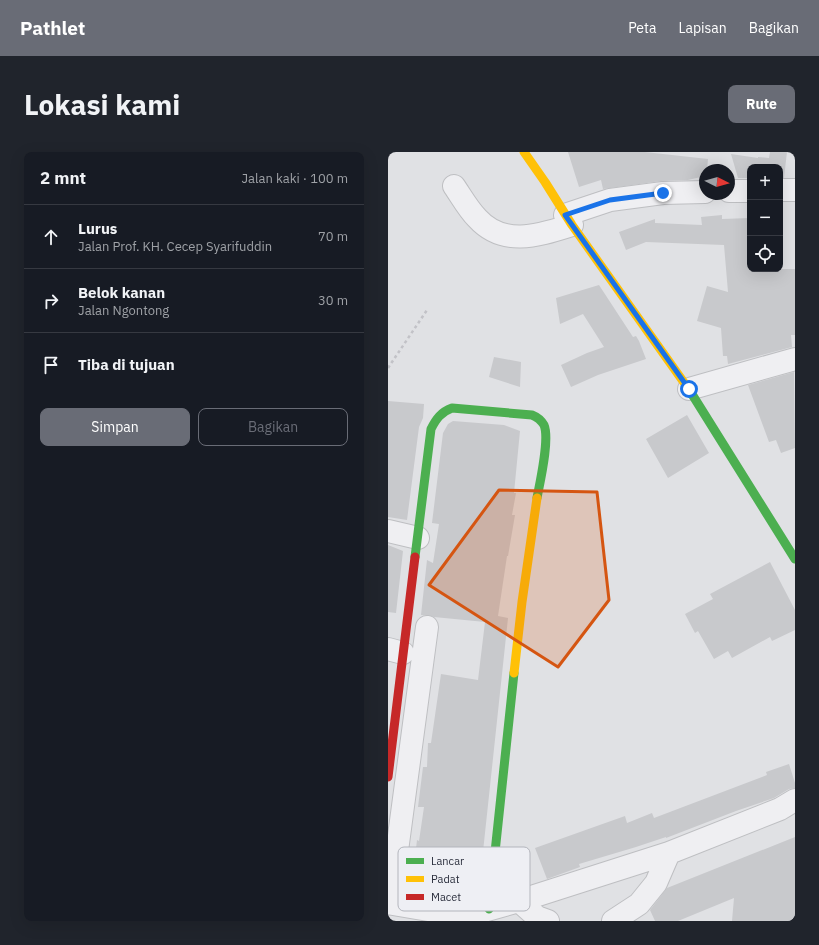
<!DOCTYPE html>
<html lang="id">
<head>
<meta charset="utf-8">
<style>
	body { margin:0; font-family:"IBM Plex Sans",sans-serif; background:#20242c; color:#f1f3f6 }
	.controls { position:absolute; right:12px; top:12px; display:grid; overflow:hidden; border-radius:8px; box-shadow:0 4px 16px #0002 }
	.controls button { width:36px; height:36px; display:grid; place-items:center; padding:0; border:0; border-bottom:1px solid #363941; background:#171b24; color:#f1f3f6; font:20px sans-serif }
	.compass { position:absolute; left:311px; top:12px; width:36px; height:36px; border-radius:50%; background:#171b24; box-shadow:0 4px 16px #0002; rotate:96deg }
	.stop { position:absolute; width:12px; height:12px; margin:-9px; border:3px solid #1a73e8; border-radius:50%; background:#fff }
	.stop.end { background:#1a73e8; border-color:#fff; box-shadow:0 1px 4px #0008 }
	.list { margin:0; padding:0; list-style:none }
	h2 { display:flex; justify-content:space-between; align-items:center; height:52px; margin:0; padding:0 16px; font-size:17px }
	h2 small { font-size:13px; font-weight:400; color:#9ea1a6 }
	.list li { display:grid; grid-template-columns:26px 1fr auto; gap:12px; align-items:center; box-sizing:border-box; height:64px; padding:0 16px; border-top:1px solid #363941 }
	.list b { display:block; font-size:15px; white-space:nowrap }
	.list p { margin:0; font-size:13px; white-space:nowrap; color:#9ea1a6 }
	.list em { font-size:13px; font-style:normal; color:#9ea1a6 }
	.actions { display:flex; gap:8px; padding:12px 16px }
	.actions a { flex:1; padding:9px 0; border:1px solid #696c76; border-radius:8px; text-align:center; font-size:14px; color:#696c76 }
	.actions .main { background:#696c76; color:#fff }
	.icon { flex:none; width:22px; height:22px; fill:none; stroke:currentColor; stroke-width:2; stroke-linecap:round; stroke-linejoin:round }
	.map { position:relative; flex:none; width:407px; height:769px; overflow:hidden; border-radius:8px }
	header { display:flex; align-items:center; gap:24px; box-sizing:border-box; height:56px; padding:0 20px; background:#696c76; color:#fff }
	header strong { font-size:19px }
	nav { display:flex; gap:22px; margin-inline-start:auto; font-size:14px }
	.intro { display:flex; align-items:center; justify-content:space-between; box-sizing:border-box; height:96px; padding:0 24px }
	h1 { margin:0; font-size:28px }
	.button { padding:10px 18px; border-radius:8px; background:#696c76; color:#fff; font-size:14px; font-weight:700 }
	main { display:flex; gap:24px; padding:0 24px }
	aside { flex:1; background:#171b24; border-radius:8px; box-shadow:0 4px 16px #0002 }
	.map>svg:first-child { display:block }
	.building { fill:#c8c9cc }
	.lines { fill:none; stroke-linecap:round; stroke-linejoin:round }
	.street-casing { stroke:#bebfc2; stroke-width:24 }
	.path { stroke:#c2c2c7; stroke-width:2.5; stroke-dasharray:3 3; stroke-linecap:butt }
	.street { stroke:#efeff2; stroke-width:22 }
	.fast { stroke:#4caf50; stroke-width:9 }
	.slow { stroke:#ffc107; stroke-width:9 }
	.jam { stroke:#c62828; stroke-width:9 }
	.route { stroke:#1a73e8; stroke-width:5 }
	.marked { fill:#d55511; fill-opacity:0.2; stroke:#d55511; stroke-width:3; stroke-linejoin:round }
	.key { fill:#eeeff4; stroke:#b3b5bc; stroke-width:1 }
	.key-label { font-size:11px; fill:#292d3b }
</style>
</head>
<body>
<header>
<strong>Pathlet</strong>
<nav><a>Peta</a><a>Lapisan</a><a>Bagikan</a></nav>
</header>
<div class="intro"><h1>Lokasi kami</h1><a class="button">Rute</a></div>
<main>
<aside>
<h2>2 mnt<small>Jalan kaki · 100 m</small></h2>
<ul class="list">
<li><svg class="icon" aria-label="ahead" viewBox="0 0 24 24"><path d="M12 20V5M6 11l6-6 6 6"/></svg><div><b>Lurus</b><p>Jalan Prof. KH. Cecep Syarifuddin</p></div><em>70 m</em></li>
<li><svg class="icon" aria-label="right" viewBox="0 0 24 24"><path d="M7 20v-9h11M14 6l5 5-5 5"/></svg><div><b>Belok kanan</b><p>Jalan Ngontong</p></div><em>30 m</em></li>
<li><svg class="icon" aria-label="arrive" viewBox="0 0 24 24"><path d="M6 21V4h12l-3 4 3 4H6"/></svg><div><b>Tiba di tujuan</b></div></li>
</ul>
<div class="actions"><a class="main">Simpan</a><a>Bagikan</a></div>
</aside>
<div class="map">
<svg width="407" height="769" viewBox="0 0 407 769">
	<rect width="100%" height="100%" fill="#e0e1e4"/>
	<path class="building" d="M180,0H257L320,7L319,18H317V24L300,28L273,29L215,37L213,28L191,35Z
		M382,0H399L396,26H392V15H362V26H350L343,2L370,6V5L381,6Z
		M334,63V67L362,66V117H407V183H403L404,195L340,212L339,204H335L333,176L309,169L319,134L340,140L336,93L258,90L238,98L231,80L267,67V71L314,73L313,65Z
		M211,133L245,185L248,184L251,189L258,207L210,223L183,235L173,213L199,201L216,195L195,162L172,172L168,146Z
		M106,205L133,210L132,235L101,225Z
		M406,220L407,296L393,301L388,288L381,290L360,233Z
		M0,249L36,252L35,266L31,275L19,368L0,365Z
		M299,263L321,301L280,326L258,287Z
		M65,269L116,273L132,279L126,341H128L124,363H127L120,404H119L110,464L120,466L91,737L24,730L29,688L31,689L36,655H30L35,615H39L40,591H43L53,522L90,528L97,470L46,465L40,463H33L39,408L45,411L51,372L44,371L55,281L60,272Z
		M0,393L15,399L8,461L0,460Z
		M382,410L407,458V478L384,489L382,485L344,506L340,499L326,507L310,479L307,481L297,462L325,447L322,442Z
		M401,612L407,631V636L401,637L386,646L348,659L278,686V685L248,695L191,712L192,715L159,727L147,696L237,664L239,671L264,661L266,666L379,623L378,620Z
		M407,685V769H344L346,746L290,769H267L262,758L279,736Z"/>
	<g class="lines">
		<defs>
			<path id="street" d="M66,34C73,44 80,57 89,66C116,96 152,83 184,73
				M392,38H407
				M341,39H362
				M177,63L222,48L275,41L317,40
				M301,237L407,207
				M0,379L30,386
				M0,497L15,501
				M131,749L149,765L160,769
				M0,751L58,761L92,760L131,749L281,701L392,657L407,648
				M2,751L39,475
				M225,769L251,752L268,731L281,701"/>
		</defs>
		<use href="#street" class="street-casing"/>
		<path class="path" d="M0,216L39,158"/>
		<use href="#street" class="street"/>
		<path class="fast" d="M302,239L407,407
			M27,405L43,277C48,267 53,260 64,256L144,263C149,265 153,268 156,273C162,287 152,330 149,346
			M101,757L126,521"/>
		<path class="slow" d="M136,0L157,30L184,73L302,239
			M126,521L134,450L149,346"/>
		<path class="jam" d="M0,625L27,405"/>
	</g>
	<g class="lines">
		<path class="route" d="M275,41L222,48L177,63L301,237"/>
	</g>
	<path class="marked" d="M111,338L209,340L221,448L170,515L41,433Z"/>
	<rect x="10" y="695" width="132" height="64" rx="6" class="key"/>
	<rect x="18" y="706" width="18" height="6" fill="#4caf50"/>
	<rect x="18" y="724" width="18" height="6" fill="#ffc107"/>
	<rect x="18" y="742" width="18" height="6" fill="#c62828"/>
	<g class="key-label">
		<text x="43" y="713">Lancar</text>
		<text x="43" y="731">Padat</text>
		<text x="43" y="749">Macet</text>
	</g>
</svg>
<div class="controls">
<button>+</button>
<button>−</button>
<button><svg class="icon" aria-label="locate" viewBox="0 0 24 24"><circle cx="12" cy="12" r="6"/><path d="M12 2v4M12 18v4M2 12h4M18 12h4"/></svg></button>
</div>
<svg class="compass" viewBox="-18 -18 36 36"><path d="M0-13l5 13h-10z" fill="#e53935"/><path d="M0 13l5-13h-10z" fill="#9ea1a6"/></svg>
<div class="stop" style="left:301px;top:237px"></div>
<div class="stop end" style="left:275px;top:41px"></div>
</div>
</main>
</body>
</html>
